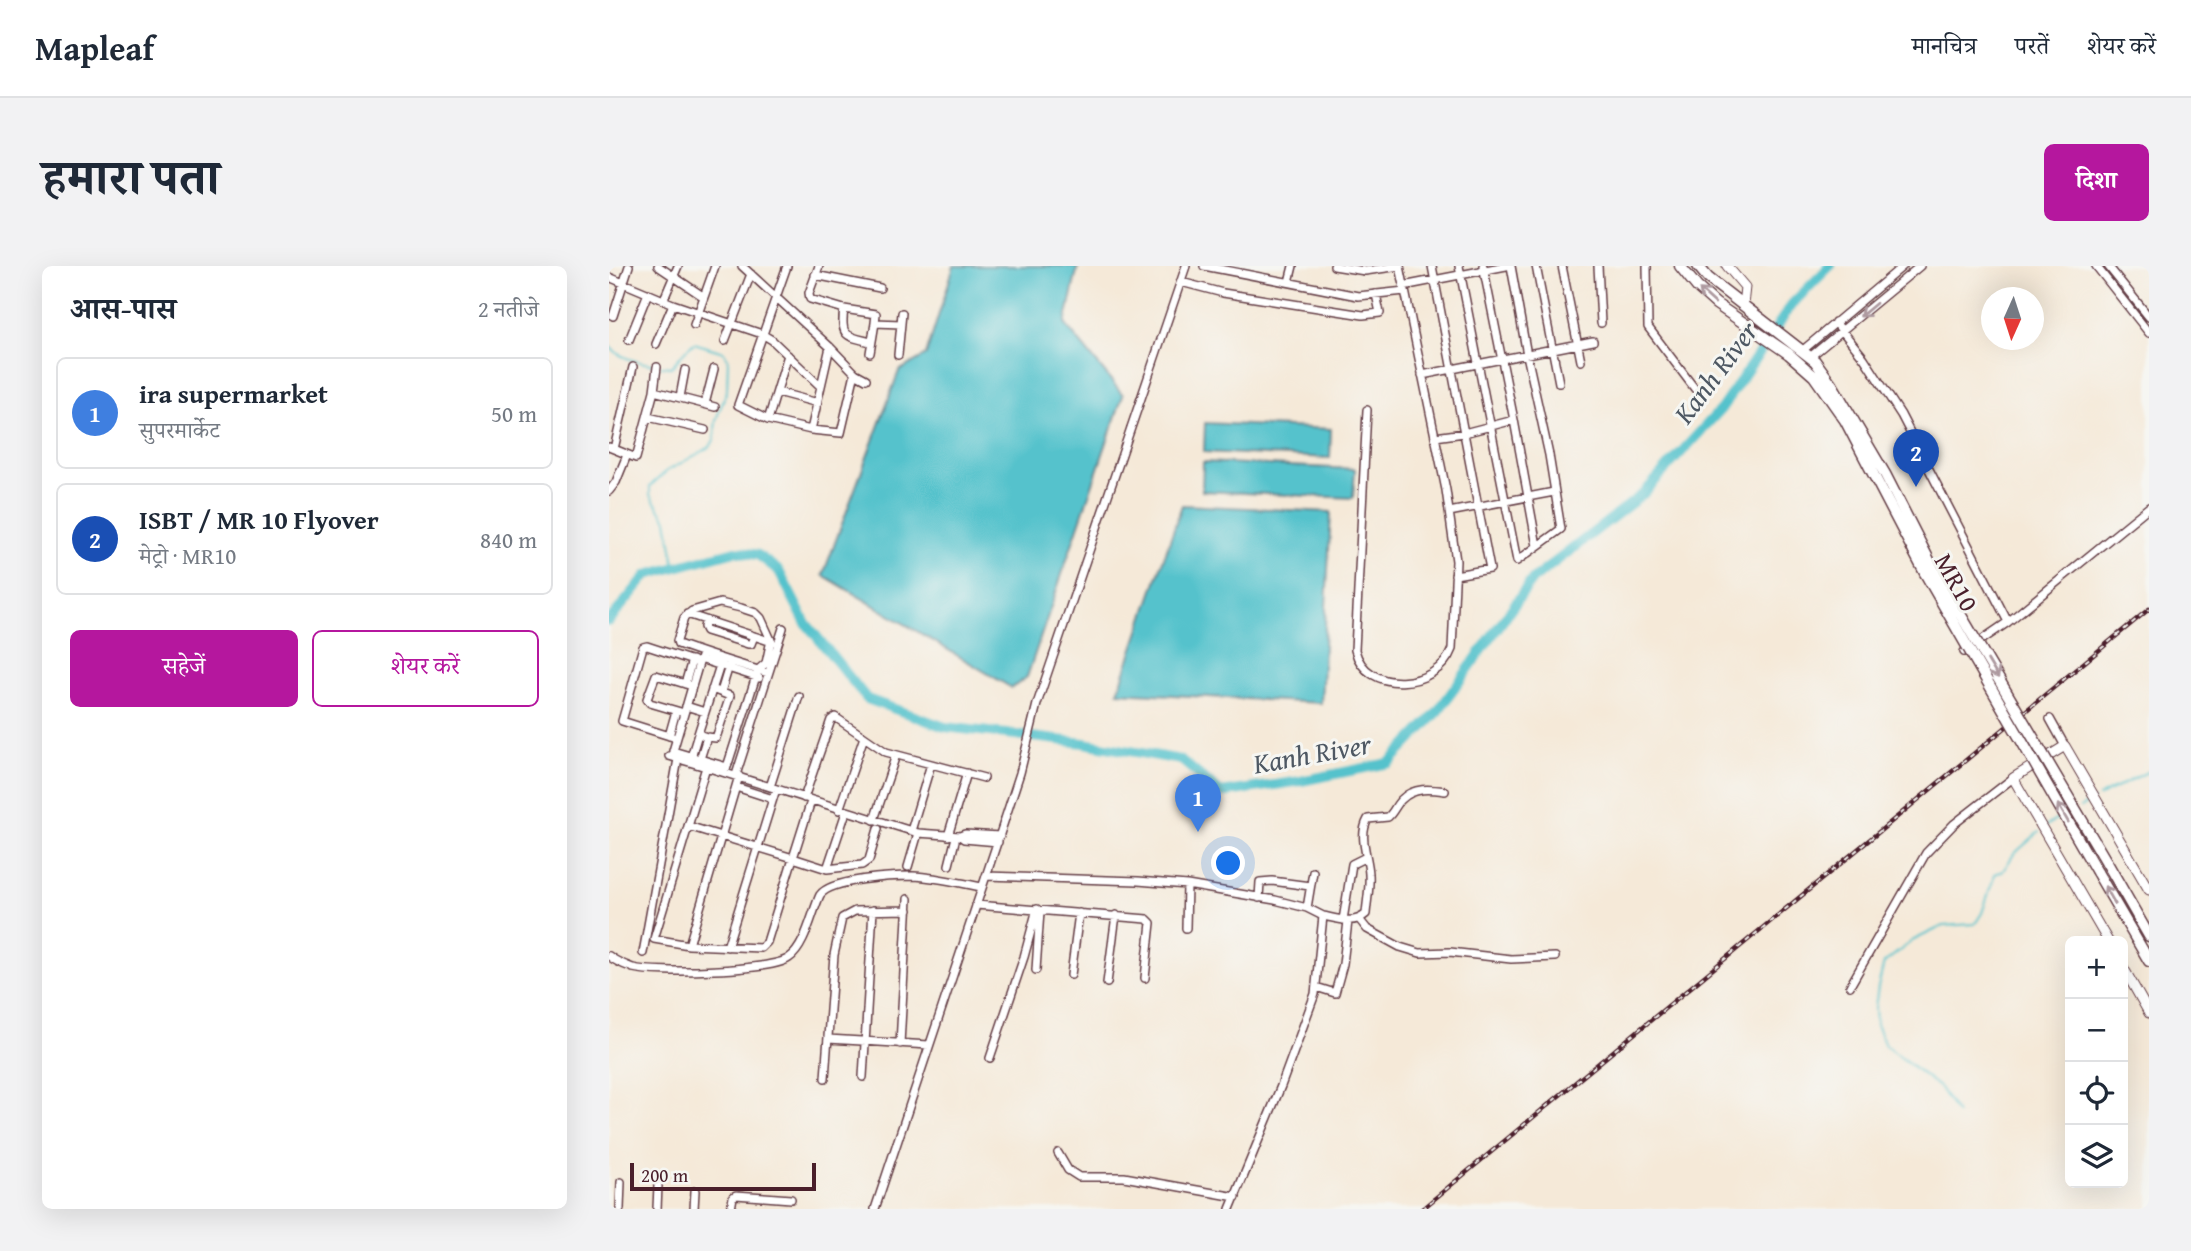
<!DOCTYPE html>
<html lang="hi">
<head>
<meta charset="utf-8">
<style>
	body { margin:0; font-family:"Gentium Book Plus","Noto Serif Devanagari",serif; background:#f2f2f3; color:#1f2937 }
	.controls { position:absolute; right:21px; bottom:21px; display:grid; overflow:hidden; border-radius:10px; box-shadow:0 7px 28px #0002 }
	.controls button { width:63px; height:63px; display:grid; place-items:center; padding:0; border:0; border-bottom:2px solid #e0e1e3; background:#fff; color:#1f2937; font:35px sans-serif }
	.compass { position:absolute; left:1372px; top:21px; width:63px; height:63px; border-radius:50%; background:#fff; box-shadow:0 7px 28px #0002; rotate:183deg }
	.scale { position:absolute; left:21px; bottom:18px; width:186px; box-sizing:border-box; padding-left:7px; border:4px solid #4a1f2b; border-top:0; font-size:19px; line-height:24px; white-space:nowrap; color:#4a1f2b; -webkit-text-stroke:5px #f6f6f2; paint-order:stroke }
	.you { position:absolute; left:620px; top:598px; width:24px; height:24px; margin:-18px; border:5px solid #fff; border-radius:50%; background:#1a73e8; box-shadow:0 0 0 10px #1a73e833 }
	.badge { display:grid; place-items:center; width:46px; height:46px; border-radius:50%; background:#b5179e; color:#fff; font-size:23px; font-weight:700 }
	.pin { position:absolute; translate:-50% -58px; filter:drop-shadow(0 2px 4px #0008) }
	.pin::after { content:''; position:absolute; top:37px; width:24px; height:21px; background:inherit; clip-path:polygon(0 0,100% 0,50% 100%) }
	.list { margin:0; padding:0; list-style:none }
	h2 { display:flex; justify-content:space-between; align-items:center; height:91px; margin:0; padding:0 28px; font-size:30px }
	h2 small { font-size:23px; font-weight:400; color:#747a83 }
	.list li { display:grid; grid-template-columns:46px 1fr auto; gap:21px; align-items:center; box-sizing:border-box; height:112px; margin:0 14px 14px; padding:0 14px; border:2px solid #e0e1e3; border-radius:10px }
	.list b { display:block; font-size:26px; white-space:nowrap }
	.list p { margin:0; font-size:23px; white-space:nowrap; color:#747a83 }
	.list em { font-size:23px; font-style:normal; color:#747a83 }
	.actions { display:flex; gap:14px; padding:21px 28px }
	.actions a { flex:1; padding:16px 0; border:2px solid #b5179e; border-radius:10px; text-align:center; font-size:24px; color:#b5179e }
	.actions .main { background:#b5179e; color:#fff }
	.icon { flex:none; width:38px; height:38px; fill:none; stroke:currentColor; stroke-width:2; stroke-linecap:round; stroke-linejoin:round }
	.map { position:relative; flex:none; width:1540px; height:943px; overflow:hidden; border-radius:10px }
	header { display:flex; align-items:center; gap:42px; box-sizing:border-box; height:98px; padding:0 35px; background:#fff; border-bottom:2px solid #e0e1e3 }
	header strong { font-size:33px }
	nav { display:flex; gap:38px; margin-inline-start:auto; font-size:24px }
	.intro { display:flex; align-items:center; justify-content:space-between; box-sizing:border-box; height:168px; padding:0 42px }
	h1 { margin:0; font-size:49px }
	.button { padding:18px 32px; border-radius:10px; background:#b5179e; color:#fff; font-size:24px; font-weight:700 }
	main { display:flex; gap:42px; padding:0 42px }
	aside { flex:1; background:#fff; border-radius:10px; box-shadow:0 7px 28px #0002 }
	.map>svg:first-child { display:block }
	.water { fill:#54c2cc; stroke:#4f707c; stroke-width:2 }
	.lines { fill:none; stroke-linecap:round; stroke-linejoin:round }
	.stream { stroke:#54c2cc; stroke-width:2 }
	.river { stroke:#54c2cc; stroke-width:10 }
	.minor-casing { stroke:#643d45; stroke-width:10 }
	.tertiary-casing { stroke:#643d45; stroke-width:11 }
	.primary-casing { stroke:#643d45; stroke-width:13 }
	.minor { stroke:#fff; stroke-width:7 }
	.tertiary { stroke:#fff; stroke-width:9 }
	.primary { stroke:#fff; stroke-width:10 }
	.rail-casing { stroke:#4a1f2b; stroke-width:4.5 }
	.rail { stroke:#f6f6f2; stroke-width:2; stroke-dasharray:5; stroke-linecap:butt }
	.primary-bridge-casing { stroke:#643d45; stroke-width:13; stroke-linecap:butt }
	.primary-bridge { stroke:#fff; stroke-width:10 }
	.oneway { stroke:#ae9aa0 }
	.labels { text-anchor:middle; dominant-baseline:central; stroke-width:6; stroke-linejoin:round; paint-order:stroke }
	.street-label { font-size:26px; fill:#4a1f2b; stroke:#f6f6f2 }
	.water-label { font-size:28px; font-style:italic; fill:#4e5863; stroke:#f6f6f2 }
</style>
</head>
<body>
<header>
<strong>Mapleaf</strong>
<nav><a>मानचित्र</a><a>परतें</a><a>शेयर करें</a></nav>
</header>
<div class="intro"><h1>हमारा पता</h1><a class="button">दिशा</a></div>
<main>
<aside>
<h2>आस-पास<small>2 नतीजे</small></h2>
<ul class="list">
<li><span class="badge" style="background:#3f7fe0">1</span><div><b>ira supermarket</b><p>सुपरमार्केट</p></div><em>50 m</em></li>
<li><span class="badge" style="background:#1a4fb4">2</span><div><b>ISBT / MR 10 Flyover</b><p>मेट्रो · MR10</p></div><em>840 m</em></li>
</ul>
<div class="actions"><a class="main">सहेजें</a><a>शेयर करें</a></div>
</aside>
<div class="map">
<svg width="1540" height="943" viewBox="0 0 1540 943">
	<rect width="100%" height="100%" fill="#f6f6f2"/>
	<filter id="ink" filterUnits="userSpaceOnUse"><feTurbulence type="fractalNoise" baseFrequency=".0143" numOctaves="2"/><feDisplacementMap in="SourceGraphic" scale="14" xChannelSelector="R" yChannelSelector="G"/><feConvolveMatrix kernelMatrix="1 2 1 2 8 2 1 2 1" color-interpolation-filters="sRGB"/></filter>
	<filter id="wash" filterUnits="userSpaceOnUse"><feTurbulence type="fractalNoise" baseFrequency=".00686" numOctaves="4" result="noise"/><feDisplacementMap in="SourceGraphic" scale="28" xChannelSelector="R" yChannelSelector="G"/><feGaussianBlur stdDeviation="1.57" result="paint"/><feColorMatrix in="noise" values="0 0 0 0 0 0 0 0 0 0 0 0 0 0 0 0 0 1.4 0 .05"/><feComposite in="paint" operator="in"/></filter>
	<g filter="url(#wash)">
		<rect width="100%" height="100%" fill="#f5e9d8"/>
		<path class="water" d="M345,0H469L456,58L514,129L418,411L403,422L214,309L290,105L317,89Z
			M596,157L722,163L721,192L595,186Z
			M594,196L746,203L744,232L593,225Z
			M573,239L722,246L712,437L509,426Z"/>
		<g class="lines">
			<path class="stream" d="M0,80C11,93 30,96 46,99
				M52,100L62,101L76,85L85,77L115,86L119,93L118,124L107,154L105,174L101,181L58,205L41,220V229L58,254L66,300
				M1489,531L1540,505
				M1471,542L1484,534
				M1437,560L1450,552
				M1348,848L1331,822L1276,779L1267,759L1266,741L1269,721L1275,697L1303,675L1334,660L1366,658L1373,647L1386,608L1394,605L1405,588L1430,566"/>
			<path class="river" d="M0,355L38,309L126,285L149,289L170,305L196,356L258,433L336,461L475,477L572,494L612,527L692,515L780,497L827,448L923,314L1034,228L1112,143L1183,38L1221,0"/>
		</g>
	</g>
	<g filter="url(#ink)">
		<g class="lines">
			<defs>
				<path id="minor" d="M49,0L95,31
					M133,0L221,81L246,107L257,113
					M178,0L129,139L159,154L202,164L221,81
					M210,0L200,27L201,33L235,43L267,48L266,57
					M595,0L749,30L796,25
					M725,0L756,5L791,0
					M823,0L881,303L846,309
					M850,0L908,295L952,263L940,189L918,89L902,0
					M874,0L905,154L928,280
					M927,0L950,117
					M953,0L972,95
					M989,0L992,57
					M1038,0L1039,61L1086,123
					M1487,0L1540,67
					M1499,0L1540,51
					M206,9L271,22
					M0,11L64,38L153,68L163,74L211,120
					M572,16L614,27L754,49L771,47L767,28
					M680,16L684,0
					M794,20L897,0
					M55,33L69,0
					M235,43C231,71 237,70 262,76
					M4,50L20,0
					M1226,56L1255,92L1292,149L1399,356
					M85,59L106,0
					M20,74L39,27
					M116,75L142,8
					M47,78L64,38
					M1194,84L1294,0
					M261,87L266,57L292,58
					M289,89L293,47
					M1201,91L1311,0
					M813,109L984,75
					M45,125L106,141
					M168,126L209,137
					M71,131L76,104
					M96,138L105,103
					M758,144L746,384C757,429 828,424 843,383L847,295L837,224L791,0
					M39,151L96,164
					M159,154L179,89
					M202,164L232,167L246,107
					M826,171L855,167L905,154
					M0,181L27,192L45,125L48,101
					M5,183L24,101
					M0,225L7,216L18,189
					M840,246L945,226
					M78,348L163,376
					M97,354L95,361L97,365L139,378H142L145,370
					M1355,386L1399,356L1540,241
					M93,387L64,485L118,501L149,404L157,397L162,374L152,352L147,347L132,342L111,337L83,345L75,352L68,375L69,378C99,389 129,398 159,407
					M91,393L150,412
					M76,418L83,394
					M112,426L120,400
					M77,440L96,446
					M75,447L41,437L38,433L47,409L83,420
					M1441,453L1456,480
					M60,470L67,445
					M98,471L89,468L113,393
					M67,472L13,455L34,381L38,380L90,397
					M60,490L97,501
					M82,491L89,468
					M91,493L98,471L107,472L121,430L103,423
					M127,509L174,362
					M127,521L164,533
					M161,521L190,430
					M195,532L222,454L226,451L277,486L375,512
					M230,544L255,471
					M265,554L287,489
					M79,560L184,592L202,535
					M269,563L260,594L253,599L218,603L184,592L158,676L152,682L80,679L45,673L97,501L309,567L351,570
					M302,565L322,498
					M339,570L358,507
					M389,576L355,573L351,570L356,568L391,570
					M340,599L347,571
					M299,601L309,567
					M218,603L237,546
					M377,610L529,615L578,619L666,634L698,642L714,650L706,728L672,820L621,943
					M650,632L651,616L663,615L701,620
					M367,639L538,653L542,657L536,712
					M698,642L704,606
					M714,650C729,653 745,659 757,648C758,635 761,621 760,608C759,589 749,571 759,553L779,551C785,546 787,538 793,533C805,521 821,523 836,525
					M750,653L758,663L791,681L811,687L841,686L902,693L946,691
					M734,654L743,598L757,591
					M577,662L578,619
					M80,679L130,510
					M118,681L167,523
					M34,687L69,493
					M0,690C7,696 16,699 24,702C48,708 163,705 180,692C196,682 203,646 211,629C222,613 284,610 304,610C327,611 351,617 373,621
					M427,704L431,645
					M462,709L470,647
					M498,717L507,649
					M1241,720L1317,587L1345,558L1404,512
					M707,721L726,727L734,698L739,655
					M219,773L320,779
					M291,778L299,633
					M381,792L415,691L428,643
					M254,811L264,644
					M216,812L225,689L233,652L246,645L299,644
					M449,887L459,904L470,911H515L627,931
					M11,943L12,916
					M48,943L49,919
					M85,943L86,925
					M122,943L124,931L127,929L182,933
					M266,943L391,568L411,507L428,438L577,0"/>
				<path id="tertiary" d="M1118,0L1136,21L1134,39
					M1499,675L1404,512L1456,480L1540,624
					M1514,701L1540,747"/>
				<path id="primary" d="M1071,0L1088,21L1107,38L1180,88L1205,110L1236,154L1316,307
					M1089,0L1099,12L1206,95L1224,120L1276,208L1324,302
					M1497,595L1540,670
					M1488,606L1540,695"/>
			</defs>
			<use href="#minor" class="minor-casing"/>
			<use href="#tertiary" class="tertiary-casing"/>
			<use href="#primary" class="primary-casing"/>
			<use href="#minor" class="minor"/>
			<use href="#tertiary" class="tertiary"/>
			<use href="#primary" class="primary"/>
			<defs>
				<path id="rail" d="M813,943L1540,343"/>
			</defs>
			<use href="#rail" class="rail-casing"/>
			<use href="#rail" class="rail"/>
			<defs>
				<path id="primary-bridge" d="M1324,302L1497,595
					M1316,307L1488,606"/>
			</defs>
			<use href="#primary-bridge" class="primary-bridge-casing"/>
			<use href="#primary-bridge" class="primary-bridge"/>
		</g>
		<defs><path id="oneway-shaft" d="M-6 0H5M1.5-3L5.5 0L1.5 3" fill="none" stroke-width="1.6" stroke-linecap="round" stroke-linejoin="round" transform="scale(1.75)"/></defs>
		<g class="oneway">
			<use href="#oneway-shaft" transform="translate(1098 30) rotate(-138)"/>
			<use href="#oneway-shaft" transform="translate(1259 44) rotate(140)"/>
			<use href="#oneway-shaft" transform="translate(1384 403) rotate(59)"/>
			<use href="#oneway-shaft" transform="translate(1454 547) rotate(-120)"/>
			<use href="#oneway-shaft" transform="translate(1501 629) rotate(-120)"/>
		</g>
	</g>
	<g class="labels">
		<g class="street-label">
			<text transform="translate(1348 316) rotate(61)">MR10</text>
		</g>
		<g class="water-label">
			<text transform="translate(1106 106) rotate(-53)">Kanh River</text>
			<text transform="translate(703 487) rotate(-10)">Kanh River</text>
		</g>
	</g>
</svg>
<div class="controls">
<button>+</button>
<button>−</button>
<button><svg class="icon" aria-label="locate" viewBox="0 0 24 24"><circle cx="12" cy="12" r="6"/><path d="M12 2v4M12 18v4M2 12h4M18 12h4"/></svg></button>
<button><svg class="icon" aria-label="layers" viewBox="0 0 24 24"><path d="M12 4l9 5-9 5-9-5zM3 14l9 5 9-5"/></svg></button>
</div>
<svg class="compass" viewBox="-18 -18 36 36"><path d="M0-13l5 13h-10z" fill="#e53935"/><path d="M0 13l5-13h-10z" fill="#747a83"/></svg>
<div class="scale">200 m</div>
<div class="you"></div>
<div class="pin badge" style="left:589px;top:566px;background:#3f7fe0">1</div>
<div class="pin badge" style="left:1307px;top:221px;background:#1a4fb4">2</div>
</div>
</main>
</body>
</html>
